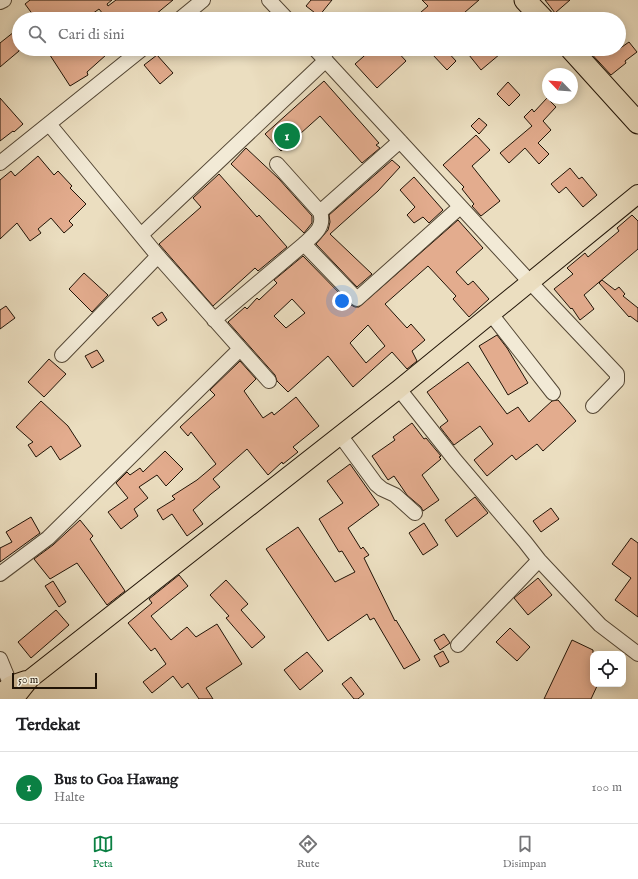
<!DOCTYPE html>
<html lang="id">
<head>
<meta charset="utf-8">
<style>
	body { margin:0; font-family:"IM FELL English",serif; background:#f6f6f6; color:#202124 }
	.controls { position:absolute; right:12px; bottom:12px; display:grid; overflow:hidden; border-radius:8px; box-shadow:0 2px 10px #0003 }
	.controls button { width:36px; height:36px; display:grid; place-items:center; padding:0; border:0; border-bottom:1px solid #e0e0e0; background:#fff; color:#202124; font:20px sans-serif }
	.compass { position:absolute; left:542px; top:68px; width:36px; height:36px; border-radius:50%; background:#fff; box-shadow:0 2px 10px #0003; rotate:295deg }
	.scale { position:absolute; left:12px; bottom:10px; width:85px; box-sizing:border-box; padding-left:4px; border:2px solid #201306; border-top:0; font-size:11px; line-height:14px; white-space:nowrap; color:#201306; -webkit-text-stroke:3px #f2ead6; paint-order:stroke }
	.you { position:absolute; left:342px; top:301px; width:14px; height:14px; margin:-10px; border:3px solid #fff; border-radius:50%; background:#1a73e8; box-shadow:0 0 0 6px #1a73e833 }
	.badge { display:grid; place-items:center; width:26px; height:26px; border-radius:50%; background:#0b8043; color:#fff; font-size:13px; font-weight:700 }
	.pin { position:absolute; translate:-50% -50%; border:2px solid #fff; box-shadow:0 1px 4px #0006 }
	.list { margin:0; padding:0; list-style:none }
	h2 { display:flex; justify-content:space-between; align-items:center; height:52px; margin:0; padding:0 16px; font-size:17px }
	h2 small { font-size:13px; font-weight:400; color:#757577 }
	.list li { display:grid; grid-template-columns:26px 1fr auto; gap:12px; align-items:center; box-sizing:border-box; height:72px; padding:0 16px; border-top:1px solid #e0e0e0 }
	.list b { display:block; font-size:15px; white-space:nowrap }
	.list p { margin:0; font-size:13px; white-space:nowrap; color:#757577 }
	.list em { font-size:13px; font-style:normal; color:#757577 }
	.icon { flex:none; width:22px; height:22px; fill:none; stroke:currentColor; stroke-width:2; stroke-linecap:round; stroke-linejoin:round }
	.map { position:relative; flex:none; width:638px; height:699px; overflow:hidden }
	.search { position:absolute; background:#fff; box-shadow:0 2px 10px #0003; left:12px; right:12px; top:12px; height:44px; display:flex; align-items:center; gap:10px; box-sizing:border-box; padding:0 14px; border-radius:22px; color:#757577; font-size:15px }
	.sheet { height:124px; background:#fff }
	nav { display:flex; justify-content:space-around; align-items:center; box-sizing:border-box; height:56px; border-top:1px solid #e0e0e0; background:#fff; font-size:11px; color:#757577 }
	nav a { display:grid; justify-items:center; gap:2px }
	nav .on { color:#0b8043 }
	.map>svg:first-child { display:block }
	.building { fill:#e3ac8e; stroke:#201306; fill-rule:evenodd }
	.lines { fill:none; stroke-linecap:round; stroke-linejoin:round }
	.minor-casing { stroke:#534634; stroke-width:16 }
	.major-casing { stroke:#201306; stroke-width:20 }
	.highway-casing { stroke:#201306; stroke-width:23 }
	.minor { stroke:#f2ead6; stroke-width:14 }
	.major { stroke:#ebdec0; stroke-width:18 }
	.highway { stroke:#ebdec0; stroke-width:21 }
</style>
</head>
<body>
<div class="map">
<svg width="638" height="699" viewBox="0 0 638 699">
	<rect width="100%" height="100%" fill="#ebdec0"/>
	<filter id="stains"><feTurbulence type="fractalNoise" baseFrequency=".005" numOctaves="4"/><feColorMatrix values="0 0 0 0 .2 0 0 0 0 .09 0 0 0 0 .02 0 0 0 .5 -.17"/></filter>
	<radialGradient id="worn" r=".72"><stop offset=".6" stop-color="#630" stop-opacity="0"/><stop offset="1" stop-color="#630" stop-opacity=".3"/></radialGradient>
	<path class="building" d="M30,0H112L107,4L108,6L116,0H173L150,19H107L99,9L85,19H36L25,4Z
		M311,0H332L319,16L306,6Z
		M422,0H479L457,19H413L428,6Z
		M545,0H570L555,13Z
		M19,28V51L0,67V43Z
		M629,42L637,52L625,61L626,63L611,75L587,49H619Z
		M46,49H100L106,55L87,72L88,75L70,86Z
		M372,49H395L406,61L377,88L355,64Z
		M437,49H445L456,61L447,70L432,54Z
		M476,49H506L481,70L469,55Z
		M157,55L173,73L160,84L144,65Z
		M324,81L379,143L376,145L380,148L362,163L320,116L281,151L265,134Z
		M508,82L520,95L509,106L497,94Z
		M0,98L23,124L14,132L13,131L0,141Z
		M547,98L556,107L543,121L551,130L538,143L549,154L539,164L525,148L509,163L500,153L532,126L524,117L532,109L534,112Z
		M479,118L487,125L479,134L471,126Z
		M476,135L490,150L472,166L500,201L481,216L472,206L474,204L462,189L464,187L443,165Z
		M246,148L279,179L312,216V223L304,233L231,164Z
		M38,156L54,175L58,171L72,186L70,188L86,204L69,221L73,225L64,233L51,218L38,229L41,233L30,241L17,223L0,239V180L11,171L15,176Z
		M392,160L400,167L378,191L330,234L372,274L357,287L316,244L328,230L330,222L329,215Z
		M570,168L579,179L582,177L597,195L583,207L566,187L559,193L551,184Z
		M219,174L257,217L259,215L287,247L258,271L255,268L213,306L159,244L201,207L193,198Z
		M414,177L443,210L429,223L423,217L414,223L407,215L415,207L400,190Z
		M632,215L638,221V249L584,295L594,309L580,320L572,308L571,309L554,289L573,274L567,268L585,253L588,257L619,231L617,228Z
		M458,220L483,248L456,272L468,285L473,281L489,299L469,317L453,299L456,296L428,266L385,304L407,328L411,324L425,340L412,351L417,361L407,369L392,352L353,387L328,356L288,392L277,381L275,375L228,322L245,307L247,309L257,298L259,300L277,283L274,280L303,256L351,305L355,307H359ZM292,299L305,313L286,328L274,316ZM368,325L385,346L366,363L350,343Z
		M84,273L108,295L92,312L69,289Z
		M602,280L615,290L619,287L625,294L623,296L638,308V322L630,316L629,317L599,283Z
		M6,306L15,318L0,329V310Z
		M162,312L167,320L158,326L152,318Z
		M497,335L507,348L528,383L508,395L479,346Z
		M97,350L104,361L92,368L85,356Z
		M49,359L66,374L44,397L28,382Z
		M240,361L256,379L244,391L263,418L272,412L274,415L296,397L319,426L293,447L298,452L283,464L282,462L268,475L247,449L213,479L220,487L211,494L193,510L203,524L187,536L172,514L163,520L157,510L175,499L172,496L197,480L216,464L191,432L188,436L180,427L215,395L210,390Z
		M468,362L507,414L518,407L529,422L552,401L558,400L576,421L543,451L537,444L516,460L512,455L487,476L474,460L493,444L480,426L454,445L440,427L448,421L427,392Z
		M41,401L68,426L81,446L60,460L51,446L36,457L28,445L33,442L16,427Z
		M412,423L424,439L426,438L441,456L439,457L441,459L422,475L439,500L423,511L421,507L407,495L394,476L388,480L372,456L395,440L393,437Z
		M165,451L183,469L166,486L157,475L139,487L148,498L134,509L138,516L121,529L108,512L128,498L116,483L127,472L130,475L140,468L143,472Z
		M350,464L379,505L348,528L361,549L363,547L369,555L364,558L395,621L396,620L420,660L404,669L374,618L370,620L367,614L328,641L266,549L298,527L335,582L355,572L342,551L339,552L319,519L343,503L327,481Z
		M475,497L488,513L457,537L445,520Z
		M551,508L559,519L541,532L533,521Z
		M31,517L40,533L0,562V548L12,542L6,532Z
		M80,520L93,536L90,539L125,591L107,605L77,563L50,579L34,559L53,545Z
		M424,523L438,545L423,555L409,533Z
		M631,538L638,543V617L615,600L631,578L612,564Z
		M179,575L188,586L151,616L171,640L187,627L196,637L217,624L242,664L206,688L213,699H199L188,683L182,688L173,676L152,693L143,682L166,664L155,648L151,651L128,623L152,603L149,599Z
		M538,578L552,595L528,615L514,598Z
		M226,580L248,604L241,610L265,637L252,648L226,618L229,616L210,595Z
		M53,581L66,602L59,607L45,586Z
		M56,610L69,625L31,658L18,642Z
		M510,628L530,647L517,661L496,642Z
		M444,634L450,643L440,650L434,640Z
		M572,640L593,650V684H598L591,699H544Z
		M443,651L449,662L440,667L434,656Z
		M307,652L323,671L300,690L284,670Z
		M351,677L364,694L358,699H354L342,684Z"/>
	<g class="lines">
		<defs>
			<path id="minor" d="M269,0L287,19
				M0,2L4,0
				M180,19L203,0
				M315,49L530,282L617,374V381L593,406
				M49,124L158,256L269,381
				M0,163L142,49
				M320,212L400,141
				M141,235L326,60
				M304,244L357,299L460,207
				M491,314L553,393
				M214,320L304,244C315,234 325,227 320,212L277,164
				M62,355L158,256
				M399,389L455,460L525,542L539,560L600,625L638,654
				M340,435L376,484L382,489L395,495L415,513
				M0,574L48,538L240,349
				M458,645L539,560
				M0,659L14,693"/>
			<path id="major" d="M0,694L11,685L26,680
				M14,699L30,679L399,389L638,194"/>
			<path id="highway" d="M525,0L543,19
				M571,49L638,123"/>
		</defs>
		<use href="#minor" class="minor-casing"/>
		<use href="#major" class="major-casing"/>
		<use href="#highway" class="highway-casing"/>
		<use href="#minor" class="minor"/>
		<use href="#major" class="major"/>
		<use href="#highway" class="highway"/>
	</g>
	<rect width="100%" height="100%" filter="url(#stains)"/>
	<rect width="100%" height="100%" fill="url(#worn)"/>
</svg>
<div class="controls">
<button><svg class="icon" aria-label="locate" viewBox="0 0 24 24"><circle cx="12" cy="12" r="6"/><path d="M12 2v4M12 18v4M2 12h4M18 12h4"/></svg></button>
</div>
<svg class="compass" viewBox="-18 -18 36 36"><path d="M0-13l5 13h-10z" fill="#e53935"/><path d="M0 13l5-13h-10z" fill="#757577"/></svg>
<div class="scale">50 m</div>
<div class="you"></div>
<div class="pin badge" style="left:287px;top:136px">1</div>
<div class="search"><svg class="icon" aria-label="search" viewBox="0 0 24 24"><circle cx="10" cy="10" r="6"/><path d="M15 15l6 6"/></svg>Cari di sini</div>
</div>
<section class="sheet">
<h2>Terdekat<small></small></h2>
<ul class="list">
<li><span class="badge">1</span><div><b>Bus to Goa Hawang</b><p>Halte</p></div><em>100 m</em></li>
</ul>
</section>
<nav>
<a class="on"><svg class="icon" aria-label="map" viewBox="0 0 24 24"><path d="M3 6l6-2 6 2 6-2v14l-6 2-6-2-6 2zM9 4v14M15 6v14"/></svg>Peta</a>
<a><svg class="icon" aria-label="directions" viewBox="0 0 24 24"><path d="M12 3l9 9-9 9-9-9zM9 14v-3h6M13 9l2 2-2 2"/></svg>Rute</a>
<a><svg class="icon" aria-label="saved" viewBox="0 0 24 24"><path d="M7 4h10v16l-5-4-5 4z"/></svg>Disimpan</a>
</nav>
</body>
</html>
